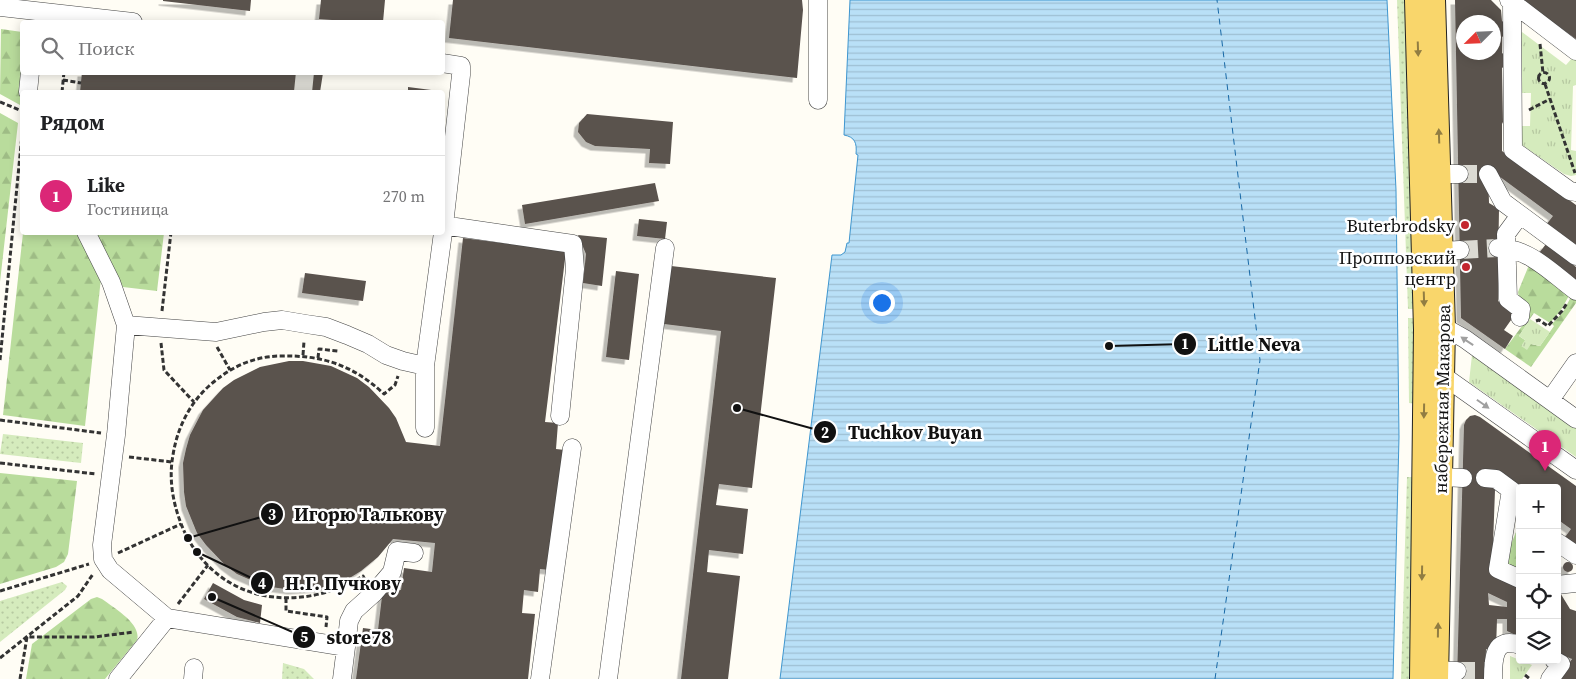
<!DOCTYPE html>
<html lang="ru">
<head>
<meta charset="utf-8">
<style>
	body { margin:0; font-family:"Source Serif 4",serif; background:#f2f2f2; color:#202124 }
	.controls { position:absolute; right:15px; bottom:15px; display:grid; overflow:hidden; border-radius:5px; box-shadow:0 2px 12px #0003 }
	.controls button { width:45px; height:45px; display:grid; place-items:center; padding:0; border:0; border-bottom:1px solid #e0e0e0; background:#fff; color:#202124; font:25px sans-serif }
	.compass { position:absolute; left:1456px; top:15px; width:45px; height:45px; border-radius:50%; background:#fff; box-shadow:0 2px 12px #0003; rotate:246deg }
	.you { position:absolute; left:881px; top:302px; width:18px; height:18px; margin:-12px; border:4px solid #fff; border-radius:50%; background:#1a73e8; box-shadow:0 0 0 8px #1a73e833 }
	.badge { display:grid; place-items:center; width:32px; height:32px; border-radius:50%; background:#db2777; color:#fff; font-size:16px; font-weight:700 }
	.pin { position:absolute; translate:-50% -41px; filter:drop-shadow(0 1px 2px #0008) }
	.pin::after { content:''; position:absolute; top:26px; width:18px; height:15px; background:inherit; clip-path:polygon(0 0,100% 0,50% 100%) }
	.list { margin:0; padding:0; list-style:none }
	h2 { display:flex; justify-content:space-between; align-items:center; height:65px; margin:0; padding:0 20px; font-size:21px }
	h2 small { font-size:16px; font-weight:400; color:#757577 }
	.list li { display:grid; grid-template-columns:32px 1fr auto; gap:15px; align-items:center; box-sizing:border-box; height:80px; padding:0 20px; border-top:1px solid #e0e0e0 }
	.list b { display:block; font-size:19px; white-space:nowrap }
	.list p { margin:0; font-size:16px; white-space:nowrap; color:#757577 }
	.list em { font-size:16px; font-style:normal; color:#757577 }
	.icon { flex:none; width:28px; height:28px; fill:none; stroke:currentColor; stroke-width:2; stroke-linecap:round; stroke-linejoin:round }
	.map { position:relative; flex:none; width:1576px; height:679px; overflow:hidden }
	.search { position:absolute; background:#fff; box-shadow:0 2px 12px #0003; left:20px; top:20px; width:425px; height:55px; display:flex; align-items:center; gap:12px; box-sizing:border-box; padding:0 18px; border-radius:5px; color:#757577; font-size:19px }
	.panel { position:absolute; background:#fff; box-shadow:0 2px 12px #0003; left:20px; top:90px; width:425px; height:145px; border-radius:5px }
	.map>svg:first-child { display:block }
	.grass { fill:url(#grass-dots) }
	.forest { fill:url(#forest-firs) }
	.park { fill:url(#park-tufts) }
	.water { fill:url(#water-rules); stroke:#3f96cf }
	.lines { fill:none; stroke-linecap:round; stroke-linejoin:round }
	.ferry { stroke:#1768a6; stroke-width:1; stroke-dasharray:6 5; stroke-linecap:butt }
	.building { fill:#5a524d; fill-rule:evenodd; filter:url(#shadow) }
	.minor-tunnel { stroke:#dbdad3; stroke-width:18; stroke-dasharray:18 9; stroke-linecap:butt }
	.minor-casing { stroke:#444; stroke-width:19 }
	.major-casing { stroke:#222; stroke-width:24 }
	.path { stroke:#333; stroke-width:3; stroke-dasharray:5 2.5; stroke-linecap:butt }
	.minor { stroke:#fff; stroke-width:18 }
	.major { stroke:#f9d66b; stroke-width:22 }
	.oneway { fill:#917d42 }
	.oneway2 { fill:#a0a0a0 }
	.poi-dot { fill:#c4262e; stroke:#fff; stroke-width:2 }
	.labels { text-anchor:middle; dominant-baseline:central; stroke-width:5; stroke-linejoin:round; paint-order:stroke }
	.poi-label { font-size:18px; fill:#111; stroke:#fff; text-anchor:end }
	.street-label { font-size:18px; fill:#111; stroke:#fff }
	.leader { fill:none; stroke:#111; stroke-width:2 }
	.callout-dot { fill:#111; stroke:#fff; stroke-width:2 }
	.mark-label { font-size:15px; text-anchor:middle; font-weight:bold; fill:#fff }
	.callout-label { font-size:19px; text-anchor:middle; font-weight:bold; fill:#111; stroke:#fff; stroke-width:5; stroke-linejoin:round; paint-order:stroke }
</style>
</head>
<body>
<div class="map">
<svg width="1576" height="679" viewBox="0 0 1576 679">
	<defs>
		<pattern id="grass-dots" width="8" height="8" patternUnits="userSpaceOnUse" patternTransform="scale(1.25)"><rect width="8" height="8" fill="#d5ebbd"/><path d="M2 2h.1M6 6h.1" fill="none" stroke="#b6c8a1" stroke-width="1.8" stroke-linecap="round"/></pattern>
		<pattern id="forest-firs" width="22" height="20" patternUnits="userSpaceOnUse" patternTransform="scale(1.25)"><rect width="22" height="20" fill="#b9dc9c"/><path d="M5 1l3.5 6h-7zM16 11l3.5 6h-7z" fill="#9ebc85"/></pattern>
		<pattern id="park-tufts" width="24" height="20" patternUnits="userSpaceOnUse" patternTransform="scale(1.25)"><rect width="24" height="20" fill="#d5ebbd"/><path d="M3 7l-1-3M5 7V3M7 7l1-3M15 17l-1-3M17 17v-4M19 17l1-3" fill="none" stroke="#b6c8a1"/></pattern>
		<pattern id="water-rules" width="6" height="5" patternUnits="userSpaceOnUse" patternTransform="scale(1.25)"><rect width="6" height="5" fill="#b9e0f7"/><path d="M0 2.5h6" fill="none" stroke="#9ebfd3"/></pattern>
		<filter id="shadow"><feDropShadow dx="-4.5" dy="4.5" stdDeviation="0" flood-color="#0004"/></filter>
	</defs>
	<rect width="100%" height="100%" fill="#fffdf5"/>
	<path class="grass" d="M1397,0H1407L1416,309H1408Z
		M1408,318H1416V404L1409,403Z
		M3,434L83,443L81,463L0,454Z
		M1407,477H1415L1411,679H1401Z
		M62,582L67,586L65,590L0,642V601Z
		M283,663L304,669L314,679H282Z"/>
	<path class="forest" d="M1,29L22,32L23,73L20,105L0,94Z
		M0,113L18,123L0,282Z
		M23,233H78L101,278L85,426L3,415Z
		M96,233H164L157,291L123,287Z
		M1529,265L1571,292L1561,310L1550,323L1534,313L1529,320L1527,319L1529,305L1519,298L1518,292Z
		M1573,293L1576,295V303L1531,367L1505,349L1525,322L1527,324L1519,336L1531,344L1540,346L1554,326L1552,324L1563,312Z
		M0,473L77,481L68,554L64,562L56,567L0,584Z
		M1518,527H1520V570L1510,566L1506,562V557Z
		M97,597L102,599C114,608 142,624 137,640L105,679H26L32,644L91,599Z"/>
	<path class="park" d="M1522,32L1566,65L1573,57L1576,60V85L1573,86L1571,150L1576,151V175L1571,176L1564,174L1519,143L1518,126H1530L1531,93H1518L1519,34Z
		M1530,319L1550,332L1540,346L1531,344L1527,350L1521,346L1525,340L1519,336Z
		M1472,355L1576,428V457L1469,382Z
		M1510,656L1532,665L1522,679H1510Z"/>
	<path class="water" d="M850,0H1387L1396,190L1399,437L1393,679H780L832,255H841L845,252L847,243H849L858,155L856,154C857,143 855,137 844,135Z"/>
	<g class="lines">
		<path class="ferry" d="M1215,679L1260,360L1217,0"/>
	</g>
	<path class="building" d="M163,0H251L250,11L163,1Z
		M321,0H385L383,22H358L319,19Z
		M453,0H802L803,10L797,78L449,38Z
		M1455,0H1491L1501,10L1502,21L1506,24V34L1502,37V53L1506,56V65L1502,68L1503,122L1502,124V151L1576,205V246L1546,225L1553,216L1488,168L1489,203L1499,209L1498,270H1504V277H1498V301L1516,313L1504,330L1513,336L1505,349L1461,318ZM1464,22H1494V52H1464Z
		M1523,0H1576V39L1543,15Z
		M82,72H320L323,73L320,92H80Z
		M408,87L439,91L438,92H408Z
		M587,114L673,122L670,164L649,163L650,149L595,146L586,142L578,132L579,123Z
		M655,183L659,201L525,224L522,205Z
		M639,219L667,222L665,239L637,236Z
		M578,235L607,238L602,286L583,283L586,254Z
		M463,238L566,251L545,422L558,423L556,449L565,450L550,570L540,569L538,592L524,590L522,613L535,614L528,679H356L363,628L378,630L383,588L401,590L404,568L432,572L435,543L393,539L378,557L361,571L348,579L321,588L292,590L264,586L237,574L225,565L206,545L197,533L186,506L184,492L183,463L186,449L190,435L203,410L223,388L234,380L260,367L289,361H303L331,366L357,378L369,387L389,408L396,418L406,442L440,446Z
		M1546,244L1576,267V286L1536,257Z
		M671,266L776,278L752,488L719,484L716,505L748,509L743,554L709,550L707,572L740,576L728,679H681L721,331L664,324Z
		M616,271L639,274L629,360L606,357Z
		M305,273L366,281L363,301L302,293Z
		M1475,415L1480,417L1576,486V549L1563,540L1571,529L1557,519V488H1520L1491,483L1495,490L1492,572L1520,586V637L1507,631V619H1497L1496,649H1486L1485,679H1457L1464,425L1466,420L1470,416ZM1488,593L1507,602V607L1489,605Z
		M1563 567a5 5 0 1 1 10 0a5 5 0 1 1-10 0Z
		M213,583L244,600L262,605L260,623L237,617L204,599Z
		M1559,591L1570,609L1576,611V679H1558L1572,659L1557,653V594Z"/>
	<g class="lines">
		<path class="minor-tunnel" d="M303,92L305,72
			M1459,174H1488
			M1460,250L1498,248
			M1457,671H1485"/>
		<defs>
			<path id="minor" d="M1509,0L1576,51
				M1512,3L1513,150L1570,191L1576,192
				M0,7L133,22
				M28,92L30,72
				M818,100V0
				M1440,174H1459
				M1488,174L1503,202L1576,256
				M1520,215L1506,234L1508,299L1521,309L1520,317
				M442,225L573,244L575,269L560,416
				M86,232L111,282L126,325L116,435L102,545L103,559L110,570L167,618L346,647L342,679
				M1498,248C1528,247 1553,274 1576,291
				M1442,251L1460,250
				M126,325L216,332L264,322L282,320L306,324L326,327L347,335L368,344L386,355L403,361L425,366
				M1433,328L1444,327L1465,339L1576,419
				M1435,370L1576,470
				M1550,400L1576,363
				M425,428V366L444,225L461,75V66L442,63
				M1441,477L1463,478
				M1485,478L1496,479L1519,496
				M1511,490L1498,569L1520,579
				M1557,542L1576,555
				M1557,585L1576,583
				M346,647L349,621L354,611L374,593L392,572L397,551L414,553
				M1425,670L1457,671
				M118,679L167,618
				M193,679L194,668
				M540,679L572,448
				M608,679L665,248
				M1493,679C1493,660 1493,636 1520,645
				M1550,679L1561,664L1554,660"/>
			<path id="major" d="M1416,0L1425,330L1421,679
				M1434,0L1444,327L1437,679"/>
		</defs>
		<use href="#minor" class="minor-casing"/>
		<use href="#major" class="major-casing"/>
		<path class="path" d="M1540,44L1543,73
			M1538.5 78a5.5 5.5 0 1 1 11 0a5.5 5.5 0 1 1-11 0Z
			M63,80L81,83
			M1545,84L1575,173
			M62,92L64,72
			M0,102L22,111
			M1529,110L1550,99
			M162,311L171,232
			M1536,321L1539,320L1548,326L1562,311L1567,303
			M161,343L164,370L194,402
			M217,347L230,370
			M303,355L304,341
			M318,358L319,349L338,351
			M0,360L22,135
			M0,420L101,433
			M129,457L172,462
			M0,463L96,474
			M118,553L181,524
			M365,580L363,576C299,614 220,604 185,533C174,509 168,482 173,455C177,429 189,404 209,386C229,368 253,356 281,356C322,355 353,365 384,394L395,385L398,376
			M0,591L89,564
			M286,598V611L327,617L326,627
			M178,604L208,565
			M0,658L78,596L93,574
			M1525,675L1530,679
			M20,679L27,637H94L134,632"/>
		<use href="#minor" class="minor"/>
		<use href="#major" class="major"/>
	</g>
	<defs><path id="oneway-solid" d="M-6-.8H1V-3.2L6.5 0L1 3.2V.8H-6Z" transform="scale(1.25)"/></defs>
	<g class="oneway">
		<use href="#oneway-solid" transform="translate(1418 49) rotate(88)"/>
		<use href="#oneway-solid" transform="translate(1439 136) rotate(-92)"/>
		<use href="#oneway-solid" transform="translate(1424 299) rotate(88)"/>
		<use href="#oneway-solid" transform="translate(1424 411) rotate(91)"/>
		<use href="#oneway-solid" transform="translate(1422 573) rotate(91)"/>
		<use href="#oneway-solid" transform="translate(1438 630) rotate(-89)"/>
	</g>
	<g class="oneway2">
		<use href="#oneway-solid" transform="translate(1467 341) rotate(-146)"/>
		<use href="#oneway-solid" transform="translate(1483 404) rotate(35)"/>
	</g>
	<g class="poi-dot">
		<circle cx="1465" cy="225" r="5"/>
		<circle cx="1466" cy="267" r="5"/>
	</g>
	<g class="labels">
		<g class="poi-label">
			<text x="1455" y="225">Buterbrodsky</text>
			<text x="1456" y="257">Пропповский<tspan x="1456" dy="21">центр</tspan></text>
		</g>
		<g class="street-label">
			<text transform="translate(1442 399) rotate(-89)">набережная Макарова</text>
		</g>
	</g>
	<path class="leader" d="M1109 346L1185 344M737 408L825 432M188 538L272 514M197 552L262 583M212 597L304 637"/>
	<g class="callout-dot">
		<circle cx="1109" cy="346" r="5"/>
		<circle cx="737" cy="408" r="5"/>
		<circle cx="188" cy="538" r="5"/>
		<circle cx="197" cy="552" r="5"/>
		<circle cx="212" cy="597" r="5"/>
		<circle cx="1185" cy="344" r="12"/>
		<circle cx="825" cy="432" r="12"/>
		<circle cx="272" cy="514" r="12"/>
		<circle cx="262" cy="583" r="12"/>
		<circle cx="304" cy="637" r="12"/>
	</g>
	<g class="mark-label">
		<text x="1185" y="349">1</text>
		<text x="825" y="438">2</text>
		<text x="272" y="520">3</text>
		<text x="262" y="589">4</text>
		<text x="304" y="642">5</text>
	</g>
	<g class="callout-label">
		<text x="1254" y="351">Little Neva</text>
		<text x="915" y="439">Tuchkov Buyan</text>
		<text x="369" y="521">Игорю Талькову</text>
		<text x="343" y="590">Н.Г. Пучкову</text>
		<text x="359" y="644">store78</text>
	</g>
</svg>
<div class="controls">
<button>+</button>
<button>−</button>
<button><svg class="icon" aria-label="locate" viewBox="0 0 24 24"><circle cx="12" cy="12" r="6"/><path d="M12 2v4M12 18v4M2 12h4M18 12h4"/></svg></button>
<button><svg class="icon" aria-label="layers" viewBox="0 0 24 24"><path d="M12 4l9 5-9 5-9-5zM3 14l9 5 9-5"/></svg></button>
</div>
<svg class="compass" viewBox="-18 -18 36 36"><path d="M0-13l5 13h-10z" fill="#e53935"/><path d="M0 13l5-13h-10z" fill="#757577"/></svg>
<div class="you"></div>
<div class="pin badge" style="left:1545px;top:471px">1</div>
<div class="search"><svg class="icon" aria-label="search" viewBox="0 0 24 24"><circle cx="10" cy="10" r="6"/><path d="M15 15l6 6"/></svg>Поиск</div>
<section class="panel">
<h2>Рядом<small></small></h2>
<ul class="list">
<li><span class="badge">1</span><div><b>Like</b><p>Гостиница</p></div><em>270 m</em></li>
</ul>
</section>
</div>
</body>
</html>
